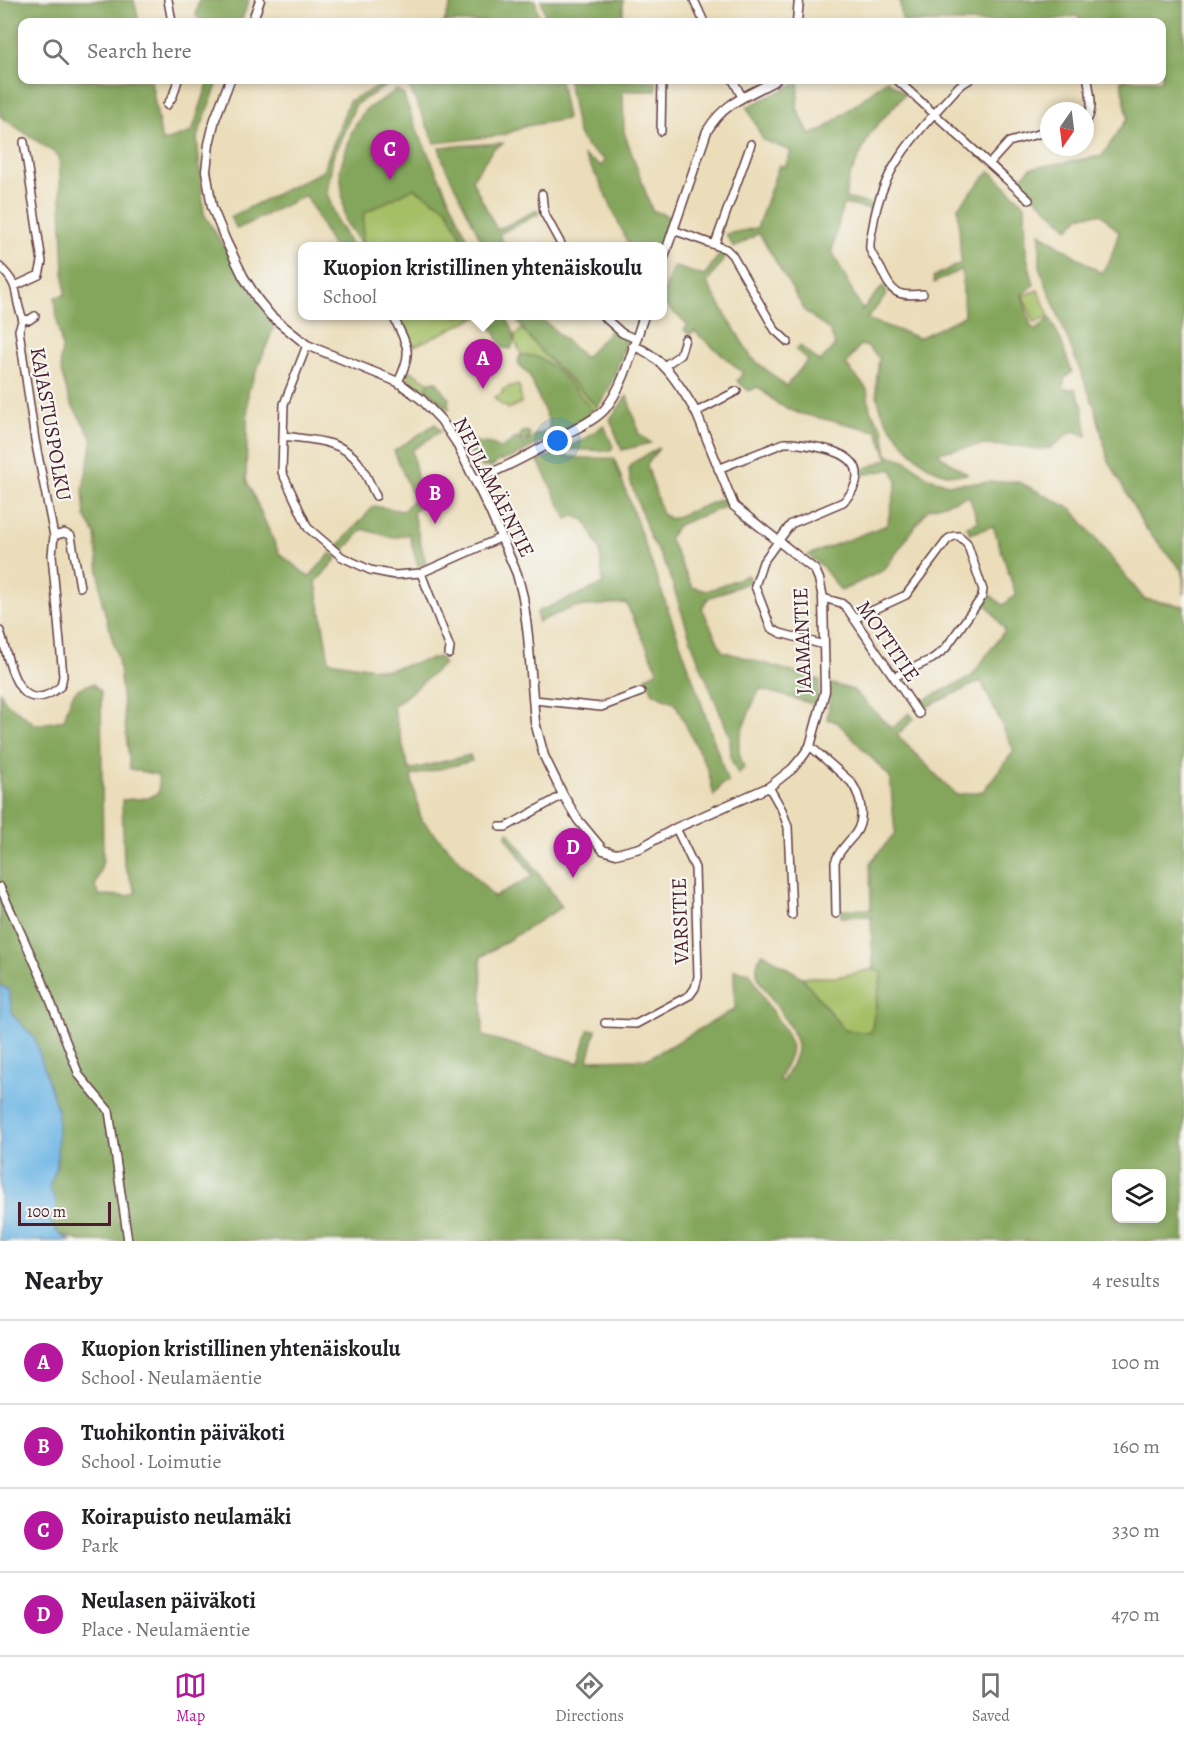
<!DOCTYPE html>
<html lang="en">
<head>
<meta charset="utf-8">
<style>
	body { margin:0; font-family:Alegreya,serif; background:#f2f2f2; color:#202124 }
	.controls { position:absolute; right:18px; bottom:18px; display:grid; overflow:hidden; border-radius:12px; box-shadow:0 3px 9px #0003 }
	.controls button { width:54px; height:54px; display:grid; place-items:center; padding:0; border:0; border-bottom:2px solid #e0e0e0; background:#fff; color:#202124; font:30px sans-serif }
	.compass { position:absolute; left:1040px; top:102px; width:54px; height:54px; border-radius:50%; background:#fff; box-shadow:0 3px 9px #0003; rotate:194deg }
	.scale { position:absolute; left:18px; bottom:15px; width:93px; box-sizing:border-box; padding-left:6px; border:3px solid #4a1f2b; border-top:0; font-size:16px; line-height:21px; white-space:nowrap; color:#4a1f2b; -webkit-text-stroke:4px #f6f6f2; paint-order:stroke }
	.you { position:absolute; left:558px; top:441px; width:21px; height:21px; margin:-15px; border:4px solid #fff; border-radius:50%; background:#1a73e8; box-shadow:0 0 0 9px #1a73e833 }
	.badge { display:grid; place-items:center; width:39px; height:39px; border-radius:50%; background:#b5179e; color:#fff; font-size:20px; font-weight:700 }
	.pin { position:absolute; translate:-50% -50px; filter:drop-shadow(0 2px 3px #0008) }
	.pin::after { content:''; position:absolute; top:32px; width:21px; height:18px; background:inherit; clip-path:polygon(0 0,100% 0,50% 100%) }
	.popup { position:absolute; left:298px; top:242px; width:369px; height:78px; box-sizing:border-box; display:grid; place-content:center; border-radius:12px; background:#fff; filter:drop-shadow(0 2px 4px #0005); font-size:20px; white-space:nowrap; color:#757577 }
	.popup b { font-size:22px; color:#202124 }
	.popup::after { content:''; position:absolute; left:50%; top:100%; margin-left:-12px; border:12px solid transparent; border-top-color:#fff }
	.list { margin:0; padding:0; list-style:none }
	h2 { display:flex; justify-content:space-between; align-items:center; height:78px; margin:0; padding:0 24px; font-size:26px }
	h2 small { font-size:20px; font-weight:400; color:#757577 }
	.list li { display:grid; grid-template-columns:39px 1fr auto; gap:18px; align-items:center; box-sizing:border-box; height:84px; padding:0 24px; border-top:2px solid #e0e0e0 }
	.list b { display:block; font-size:22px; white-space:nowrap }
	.list p { margin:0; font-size:20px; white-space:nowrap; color:#757577 }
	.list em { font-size:20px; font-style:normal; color:#757577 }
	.icon { flex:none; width:33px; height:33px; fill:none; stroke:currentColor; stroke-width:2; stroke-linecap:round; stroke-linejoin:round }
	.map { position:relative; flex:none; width:1184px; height:1241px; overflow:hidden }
	.search { position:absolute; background:#fff; box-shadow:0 3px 9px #0003; left:18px; right:18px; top:18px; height:66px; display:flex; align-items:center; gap:15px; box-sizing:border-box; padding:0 21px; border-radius:12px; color:#757577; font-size:22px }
	.sheet { height:414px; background:#fff }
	nav { display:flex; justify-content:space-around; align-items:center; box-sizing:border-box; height:84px; border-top:2px solid #e0e0e0; background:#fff; font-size:16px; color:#757577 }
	nav a { display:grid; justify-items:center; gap:3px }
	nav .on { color:#b5179e }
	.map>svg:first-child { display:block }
	.green { fill:#a5bf66; stroke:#786f48; stroke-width:1.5 }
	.forest { fill:#84a65b; stroke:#676243; stroke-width:1.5; fill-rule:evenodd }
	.water { fill:#6cb5e4; stroke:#5b6a88; stroke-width:1.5 }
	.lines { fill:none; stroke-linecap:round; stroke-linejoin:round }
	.minor-casing { stroke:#623c40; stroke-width:10 }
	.tertiary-casing { stroke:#623c40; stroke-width:11 }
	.minor { stroke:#fff; stroke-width:7 }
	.tertiary { stroke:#fff; stroke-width:8 }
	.labels { text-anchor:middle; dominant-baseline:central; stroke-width:4.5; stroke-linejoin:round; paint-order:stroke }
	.street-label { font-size:21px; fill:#4a1f2b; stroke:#f6f6f2 }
</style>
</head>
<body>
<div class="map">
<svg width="1184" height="1241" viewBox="0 0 1184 1241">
	<rect width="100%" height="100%" fill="#f6f6f2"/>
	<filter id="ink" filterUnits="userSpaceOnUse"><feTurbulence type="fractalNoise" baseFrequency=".0167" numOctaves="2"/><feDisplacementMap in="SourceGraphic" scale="12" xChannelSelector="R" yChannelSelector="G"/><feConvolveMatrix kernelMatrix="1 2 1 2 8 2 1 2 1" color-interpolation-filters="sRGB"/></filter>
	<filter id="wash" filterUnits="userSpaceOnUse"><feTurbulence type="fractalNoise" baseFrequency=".008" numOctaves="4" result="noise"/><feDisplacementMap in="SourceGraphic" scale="24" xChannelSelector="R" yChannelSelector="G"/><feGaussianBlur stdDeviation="1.35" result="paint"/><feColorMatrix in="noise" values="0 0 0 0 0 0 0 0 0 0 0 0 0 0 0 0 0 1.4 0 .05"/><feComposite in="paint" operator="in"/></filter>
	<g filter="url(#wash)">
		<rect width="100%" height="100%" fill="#ebddb9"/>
		<path class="green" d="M413,188L447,208L466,246H363V213Z
			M1038,290L1049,316L1034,323L1023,296Z
			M397,316H479L412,347Z
			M522,329L540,350L597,407L582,422L558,433L547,406L515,341V335Z
			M410,371L431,384L450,408L445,410L432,395L406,375Z
			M517,384L520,388L521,403L508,409L506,406H503L498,401H496L495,397L503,393L502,390Z
			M873,969L882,972L871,1034L844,1030L802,977H836Z"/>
		<path class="forest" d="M0,0H134L139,22H22V80H151L162,142L192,132L209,80H219L197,137L204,214L274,327L248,392L246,479L279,553L309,577L331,553L337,558L316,582L329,661L386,670L439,657L444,664L393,707L409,770L470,755L472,761L411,776L421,819L494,897L533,876L505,835L509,832L562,907L481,957L483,1036L579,1063L588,1030H596L588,1060L647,1059L735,1009L734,970L750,973L765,1001L786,1032L791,1044L790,1054L779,1080L782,1082C788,1071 797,1059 797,1047C797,1032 768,994 759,980C755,968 756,963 763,953L802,977L844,1030L871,1033L882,973L873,969L871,916L841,917V910L871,909L870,863L895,833L890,777L837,722L827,719L832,684L853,690L892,729L909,713L914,719L897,735L956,795L983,791L1014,751L981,681L924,708L920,702L971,677L1005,630L985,602L990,595L1003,605L1016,595L993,526L970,534L967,526L978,522L969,496L928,509L884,570L841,591L822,566L808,555L887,525L897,482L892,469L862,475L864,469L888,459L877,431L798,413L778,404L758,387L749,391L737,381L743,373L694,331L690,335L684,330L688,325L663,303V295L673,266L704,276L721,252L726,256L707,283L751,357L786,386L808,360L796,350L800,346L820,362L835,345L830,331L805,311L759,233L734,248L726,234L757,228L779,165L785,167L791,151L763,140L747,107L799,82L797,108L810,135L824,129L887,80L905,94L871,132L849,178L845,198L874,205L872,210L843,204L832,251L862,310L883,286L887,294L867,319L919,338L964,316L962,269L934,283L933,277L961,263L958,207L990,171L1025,205L1026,253L1034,285L1022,295L1031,327L1036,330L1050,318L1061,341L1072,372L1064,379V389H1075L1082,404L1087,436L1073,431L1050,448L1038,449L1017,446L982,445L938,452C944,462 958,466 967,474C938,479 918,461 901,440C890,425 883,419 878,400C874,386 878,371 879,358L868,347L860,345L846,365L867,389L870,410L883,429L887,455L905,460L928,477L948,484L1017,481L1072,509L1144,599L1184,606V1241H80L59,1234L50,1222L49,1188L57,1165L35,1039L12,1015L9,990L0,985V691L6,702L36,725L64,720C70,701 70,687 93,684L101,691L103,861L95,887L99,895L128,896L136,892L124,864L122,800L149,798L159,792L158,775L130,769L118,659L102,602L95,534L85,516L83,489L93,439L70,402L62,375L60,361L62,348L57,319L55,297L65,295L59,156L0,116ZM1116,1174H1162V1218H1116Z
			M199,0H249L241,22H203L196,16Z
			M453,0H535L540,22H444Z
			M541,0H623V22H547Z
			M900,0H1184V595L1183,572L1144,526L1108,459L1095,408L1040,269V233L1101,273L1110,261L1119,232L1101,214L1081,215L1069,229L1018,181L1031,168L1102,156L1128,118L1121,80H1162V22H1085L1076,16L1041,22H904L901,16Z
			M392,80H396L356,104L333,157L327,193L337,221L352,246H332L306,195L237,229L230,217L323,171L349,101Z
			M410,80H560L567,119L526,126L504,135L435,143L408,84Z
			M568,80H656V91H623L624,132L652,210L670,217L660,246H629L600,182L584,156L602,166L605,160L587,147L578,134Z
			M397,90L403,94L417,130L471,246H466L447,208L414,188L364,213L362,245L345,221L340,169L352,131L365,110Z
			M504,143L493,149L472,180L497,230L537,210L539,214L499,234L505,246H484L444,164L439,147Z
			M485,316H505C512,328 518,336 511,349L503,348Z
			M515,316H539L585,358L611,330L627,341L608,392L597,407C569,376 535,352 515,316Z
			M520,355C524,356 529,355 534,356C555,362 576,392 591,408V412L581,421L511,458L499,461L491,467H482L471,455L469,444L473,440C483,447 489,439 501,449L516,438L519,440L521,433L525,431L530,433L528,440H520L524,444L534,436L545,432L549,428V422L529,375L518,363Z
			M436,381L449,399L448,404L445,405L427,389V385L430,382Z
			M627,396L639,434L651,443L622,450L610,419Z
			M435,424L441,431L412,450L422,502L413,513L426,564L418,567L409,534L393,538L363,529L343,551L338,546L374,506L403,511L414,499L394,451Z
			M604,425L613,447L610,451L563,449L585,439Z
			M659,448L647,465L662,514L671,519L724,498L727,506L678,525L669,538L692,587L707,591L748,575L750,582L708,598L702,608L722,651L820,680L817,705L760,689C753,703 738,733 739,749C739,755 742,762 744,768L738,774L731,759L730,737L694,649L667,568L650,537L630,480L629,469L632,463Z
			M555,453C573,460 595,458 614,458L700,699L728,783L722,784L714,796L708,770L675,703L653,693L646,677L658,671L626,603L574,607L538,622L537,612L603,584L600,550L585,520L574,516L567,519L538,461Z"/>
		<path class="water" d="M0,985L9,990L12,1014L35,1039L58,1113L57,1165L49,1188C58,1200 58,1208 50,1222L59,1234L71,1241H0Z"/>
	</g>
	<g filter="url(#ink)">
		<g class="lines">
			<defs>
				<path id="minor" d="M168,0L172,22
					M694,0L704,22
					M733,80L742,97
					M897,80L1029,200
					M167,105L173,96L178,80
					M1085,123C1095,111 1090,94 1088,80
					M661,131L662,80
					M990,163L1009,142L1049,131
					M542,194L544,213L562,246
					M673,230L726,249L732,255L775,330L788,342
					M715,244L751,144
					M0,267C23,289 12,295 23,319L29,320L35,316
					M15,286L39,275L42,262L24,142
					M923,294C896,297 892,293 881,269C878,263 872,256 870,249C869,242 872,232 873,226C882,165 920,130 959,86L969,80
					M393,316C407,346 414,350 398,382
					M603,316L622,333L636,339
					M23,319L19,330L35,440L54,536
					M307,345L284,404L282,472L308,528L342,557L370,570L395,575L421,573L502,537
					M664,366L680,355L685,339
					M696,412L737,391
					M284,436C309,440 341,439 358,462C366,472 370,485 376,496
					M718,469L784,443H792C814,446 865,451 856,482C853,491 850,496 843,502L791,524L763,562L755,586L771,628L780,633L824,645
					M421,573L450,648L449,654
					M823,598L841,603L846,607L919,714
					M854,619L906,595L948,539L954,536H959L967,543L983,590L982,597L945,649L932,659L894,677
					M0,631C10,662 17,722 61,686L63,676L52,555L54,536L64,533L71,536L80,587
					M534,700L601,707L641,692
					M810,746L851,782C861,796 866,819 855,834C848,843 839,850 835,862L836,914
					M769,787L782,810L788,827L792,915
					M500,827H506L563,795
					M0,887L42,979L79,1075L109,1111L128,1241
					M605,1023L636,1024L690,995L695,988L698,977L695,868L676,828"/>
				<path id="tertiary" d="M252,22L260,0
					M797,22L799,0
					M230,80L215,119L209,144L206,171L212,207L226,241L243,276L258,300L271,316L307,345L398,382L421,399L441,420L456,442L490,511L517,574L523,597L528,636L535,722L544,756L563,795L578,820L603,850L616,854L640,848L676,828L769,787L792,769L803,756L810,746L825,691L823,598L819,579L815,570L734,506L696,412C681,388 663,355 633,346
					M663,260L707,131C725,101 748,96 776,80
					M475,480C507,467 537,451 566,434C579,427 595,420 605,409C626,383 633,346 644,316"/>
			</defs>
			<use href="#minor" class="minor-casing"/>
			<use href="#tertiary" class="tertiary-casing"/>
			<use href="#minor" class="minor"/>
			<use href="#tertiary" class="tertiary"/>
		</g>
	</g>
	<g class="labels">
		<g class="street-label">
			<text transform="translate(51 424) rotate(80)">KAJASTUSPOLKU</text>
			<text transform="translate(494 487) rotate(63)">NEULAMÄENTIE</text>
			<text transform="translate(802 641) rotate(-92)">JAAMANTIE</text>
			<text transform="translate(888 641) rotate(55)">MOTTITIE</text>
			<text transform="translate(680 921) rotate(-92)">VARSITIE</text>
		</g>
	</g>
</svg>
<div class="controls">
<button><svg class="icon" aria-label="layers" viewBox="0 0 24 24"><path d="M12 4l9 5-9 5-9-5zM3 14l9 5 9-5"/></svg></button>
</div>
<svg class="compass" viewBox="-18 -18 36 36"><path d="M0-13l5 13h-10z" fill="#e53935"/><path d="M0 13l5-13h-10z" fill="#757577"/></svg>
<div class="scale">100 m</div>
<div class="you"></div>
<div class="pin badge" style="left:483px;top:389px">A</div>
<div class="popup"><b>Kuopion kristillinen yhtenäiskoulu</b>School</div>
<div class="pin badge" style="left:435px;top:524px">B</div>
<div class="pin badge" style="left:390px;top:180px">C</div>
<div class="pin badge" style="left:573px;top:878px">D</div>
<div class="search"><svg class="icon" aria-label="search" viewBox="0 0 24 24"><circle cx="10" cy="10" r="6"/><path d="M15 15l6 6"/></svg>Search here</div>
</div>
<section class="sheet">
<h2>Nearby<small>4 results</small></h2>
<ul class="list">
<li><span class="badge">A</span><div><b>Kuopion kristillinen yhtenäiskoulu</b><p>School · Neulamäentie</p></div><em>100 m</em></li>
<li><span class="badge">B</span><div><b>Tuohikontin päiväkoti</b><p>School · Loimutie</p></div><em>160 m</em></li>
<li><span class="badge">C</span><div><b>Koirapuisto neulamäki</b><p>Park</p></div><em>330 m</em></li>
<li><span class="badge">D</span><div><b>Neulasen päiväkoti</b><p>Place · Neulamäentie</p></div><em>470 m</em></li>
</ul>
</section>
<nav>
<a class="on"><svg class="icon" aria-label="map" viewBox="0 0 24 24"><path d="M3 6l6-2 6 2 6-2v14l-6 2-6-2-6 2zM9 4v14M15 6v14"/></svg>Map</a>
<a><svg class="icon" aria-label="directions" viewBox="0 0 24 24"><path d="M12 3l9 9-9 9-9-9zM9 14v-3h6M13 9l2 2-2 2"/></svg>Directions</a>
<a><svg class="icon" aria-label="saved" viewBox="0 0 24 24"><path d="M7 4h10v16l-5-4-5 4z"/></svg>Saved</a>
</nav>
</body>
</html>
